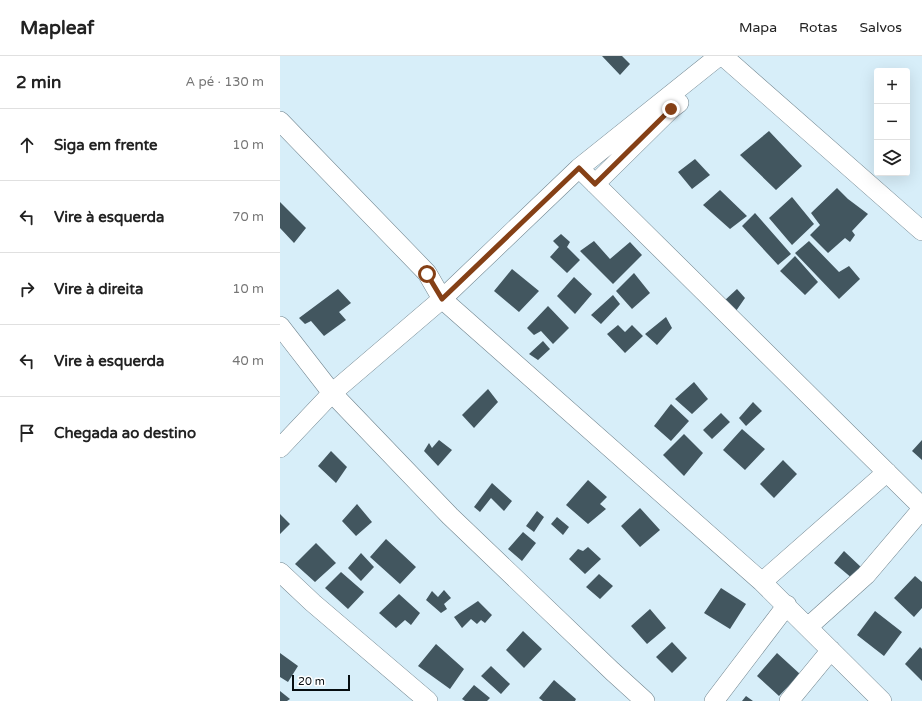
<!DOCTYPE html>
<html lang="pt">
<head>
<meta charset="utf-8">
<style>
	body { margin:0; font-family:"Varela Round",sans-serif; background:#f2f2f2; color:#222 }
	.controls { position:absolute; right:12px; top:12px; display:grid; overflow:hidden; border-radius:4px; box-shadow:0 4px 16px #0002 }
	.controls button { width:36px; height:36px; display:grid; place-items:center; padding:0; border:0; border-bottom:1px solid #e0e0e0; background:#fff; color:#222; font:20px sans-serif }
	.scale { position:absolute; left:12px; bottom:10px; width:58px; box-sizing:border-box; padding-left:4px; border:2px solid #060d11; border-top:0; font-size:11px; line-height:14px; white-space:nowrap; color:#060d11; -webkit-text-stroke:3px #fff; paint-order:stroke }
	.stop { position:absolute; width:12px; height:12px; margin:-9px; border:3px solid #854016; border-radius:50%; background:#fff }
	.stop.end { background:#854016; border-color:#fff; box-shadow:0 1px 4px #0008 }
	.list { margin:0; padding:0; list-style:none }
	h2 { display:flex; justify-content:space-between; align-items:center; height:52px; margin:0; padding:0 16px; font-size:17px }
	h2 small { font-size:13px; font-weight:400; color:#767676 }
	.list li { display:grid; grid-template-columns:26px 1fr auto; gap:12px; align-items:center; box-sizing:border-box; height:72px; padding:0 16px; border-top:1px solid #e0e0e0 }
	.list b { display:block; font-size:15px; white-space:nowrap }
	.list em { font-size:13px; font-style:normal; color:#767676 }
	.icon { flex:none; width:22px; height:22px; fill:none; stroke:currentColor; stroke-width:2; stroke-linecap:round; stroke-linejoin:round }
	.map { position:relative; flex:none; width:642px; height:645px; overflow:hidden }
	header { display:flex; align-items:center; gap:24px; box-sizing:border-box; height:56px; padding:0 20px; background:#fff; border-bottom:1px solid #e0e0e0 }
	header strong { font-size:19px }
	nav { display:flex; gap:22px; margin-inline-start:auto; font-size:14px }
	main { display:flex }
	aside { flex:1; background:#fff }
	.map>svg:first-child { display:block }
	.building { fill:#42565f }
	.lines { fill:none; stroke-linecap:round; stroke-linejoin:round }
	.minor-casing { stroke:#70848e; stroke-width:20 }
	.minor { stroke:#fff; stroke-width:19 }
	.route { stroke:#854016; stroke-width:5 }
</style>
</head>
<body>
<header>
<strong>Mapleaf</strong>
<nav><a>Mapa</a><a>Rotas</a><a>Salvos</a></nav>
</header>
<main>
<aside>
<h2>2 min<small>A pé · 130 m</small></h2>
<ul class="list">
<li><svg class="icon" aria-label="ahead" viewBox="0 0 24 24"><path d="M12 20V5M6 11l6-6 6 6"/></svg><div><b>Siga em frente</b></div><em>10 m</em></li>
<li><svg class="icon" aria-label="left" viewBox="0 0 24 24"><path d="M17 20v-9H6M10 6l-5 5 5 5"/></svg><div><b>Vire à esquerda</b></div><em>70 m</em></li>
<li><svg class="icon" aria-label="right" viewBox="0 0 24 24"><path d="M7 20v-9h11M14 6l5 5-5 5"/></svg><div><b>Vire à direita</b></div><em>10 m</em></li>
<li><svg class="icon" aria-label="left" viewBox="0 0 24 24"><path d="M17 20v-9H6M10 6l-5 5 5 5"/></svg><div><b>Vire à esquerda</b></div><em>40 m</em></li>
<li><svg class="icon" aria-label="arrive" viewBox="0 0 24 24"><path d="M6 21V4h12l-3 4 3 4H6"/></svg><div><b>Chegada ao destino</b></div></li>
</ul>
</aside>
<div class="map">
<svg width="642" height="645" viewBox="0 0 642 645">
	<rect width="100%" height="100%" fill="#d7eef9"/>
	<path class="building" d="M322,0H342L350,8L340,19Z
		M489,75L522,110L496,134L460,99Z
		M415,103L430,119L412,133L398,116Z
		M557,132L568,143L588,158L572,175L575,179L570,186L565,182L548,197L530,179L540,169L531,157Z
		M440,134L467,160L450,173L423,149Z
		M512,141L534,168L512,189L489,162Z
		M0,146L26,172L14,187L0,172Z
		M475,157L511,198L498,209L462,170Z
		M281,178L290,186L287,191L300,204L287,217L270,201L279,191L273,185Z
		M314,185L330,203L350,186L362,199L333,228L300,195Z
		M529,185L559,216L569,210L580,223L559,243L515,197Z
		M515,200L538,226L525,239L500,215Z
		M232,213L259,235L239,256L214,235Z
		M354,217L370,237L352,253L336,235Z
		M294,221L312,238L295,258L277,240Z
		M58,233L71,247L59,256L66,264L44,280L31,265L25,268L19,262Z
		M457,233L465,242L456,255L444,245Z
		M333,239L340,248L321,268L311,259Z
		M268,250L289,272L273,288L261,275L254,279L247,272Z
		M386,261L392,272L377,289L365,278Z
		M338,269L345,276L352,269L363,280L345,297L327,278Z
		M263,285L270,293L258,304L249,298Z
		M414,326L428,343L412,358L395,343Z
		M208,333L218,346L194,372L182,359Z
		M473,346L482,355L466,370L459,362Z
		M391,348L409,365L391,385L374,370Z
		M441,357L450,366L432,383L423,374Z
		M462,373L485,393L465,414L443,394Z
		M404,378L423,397L404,420L383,399Z
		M159,384L172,394L158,410L144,395L149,387L152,392Z
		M642,384V404L632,395Z
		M51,395L67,411L56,427L38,410Z
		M503,404L517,418L494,442L480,428Z
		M308,424L327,441L320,448L326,453L308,468L286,449Z
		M212,427L232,445L224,455L211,442L200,456L194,451Z
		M77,448L92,466L76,480L62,465Z
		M360,452L380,474L360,491L341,470Z
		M257,455L264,461L254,476L246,470Z
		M0,458L10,468L0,478Z
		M277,461L289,471L283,479L271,468Z
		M243,476L256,487L242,505L228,493Z
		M106,483L136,511L120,528L90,501Z
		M36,487L56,507L35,526L15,508Z
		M308,491L321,503L305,518L289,503L298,493L303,495Z
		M564,495L582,512L573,523L554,507Z
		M81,497L94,511L81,525L68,512Z
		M61,516L84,536L68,553L45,532Z
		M319,518L333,530L320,543L306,531Z
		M635,520L642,526V552L634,561L614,542Z
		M441,532L466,548L450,573L424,557Z
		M164,534L171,542L164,548L167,553L161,557L146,544L152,535L158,541Z
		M119,538L140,557L131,569L125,564L116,572L99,557Z
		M198,545L212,559L205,567L201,564L197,568L191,563L182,572L174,561Z
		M370,553L386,572L367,588L351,570Z
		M595,555L622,576L604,600L577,579Z
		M243,575L262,593L244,612L226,594Z
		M392,586L407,602L392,617L376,601Z
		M156,588L184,613L170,633L138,610Z
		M640,591L642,593V625L625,608Z
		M0,597L18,610L8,626L0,621Z
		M497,597L520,618L499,640L477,620Z
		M211,610L230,628L221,638L201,620Z
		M274,624L296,643L295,645H263L259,642Z
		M194,629L210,642L207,645H185L182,643Z
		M0,635L10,643L7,645H0Z
		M466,640L473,645H462Z"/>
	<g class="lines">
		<defs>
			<path id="minor" d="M443,0L642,175
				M0,65L147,217L162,243L482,526L602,645
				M299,112L642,451
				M315,128L391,53L399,47
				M0,270L52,337L170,460L332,615L365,645
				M0,392L52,337L162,243L299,112L439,0
				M0,516L33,547L148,645
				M482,526L607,416
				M528,571L586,519L642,453
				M434,645L507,549
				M509,645L551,594"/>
		</defs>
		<use href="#minor" class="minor-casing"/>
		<use href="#minor" class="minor"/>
	</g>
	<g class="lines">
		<path class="route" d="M147,218L162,243L299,112L315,128L391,53"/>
	</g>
</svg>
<div class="controls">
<button>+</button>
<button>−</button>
<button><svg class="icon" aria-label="layers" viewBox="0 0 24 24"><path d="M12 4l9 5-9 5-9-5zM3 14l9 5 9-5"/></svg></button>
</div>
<div class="scale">20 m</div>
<div class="stop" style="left:147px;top:218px"></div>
<div class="stop end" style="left:391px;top:53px"></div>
</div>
</main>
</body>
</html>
